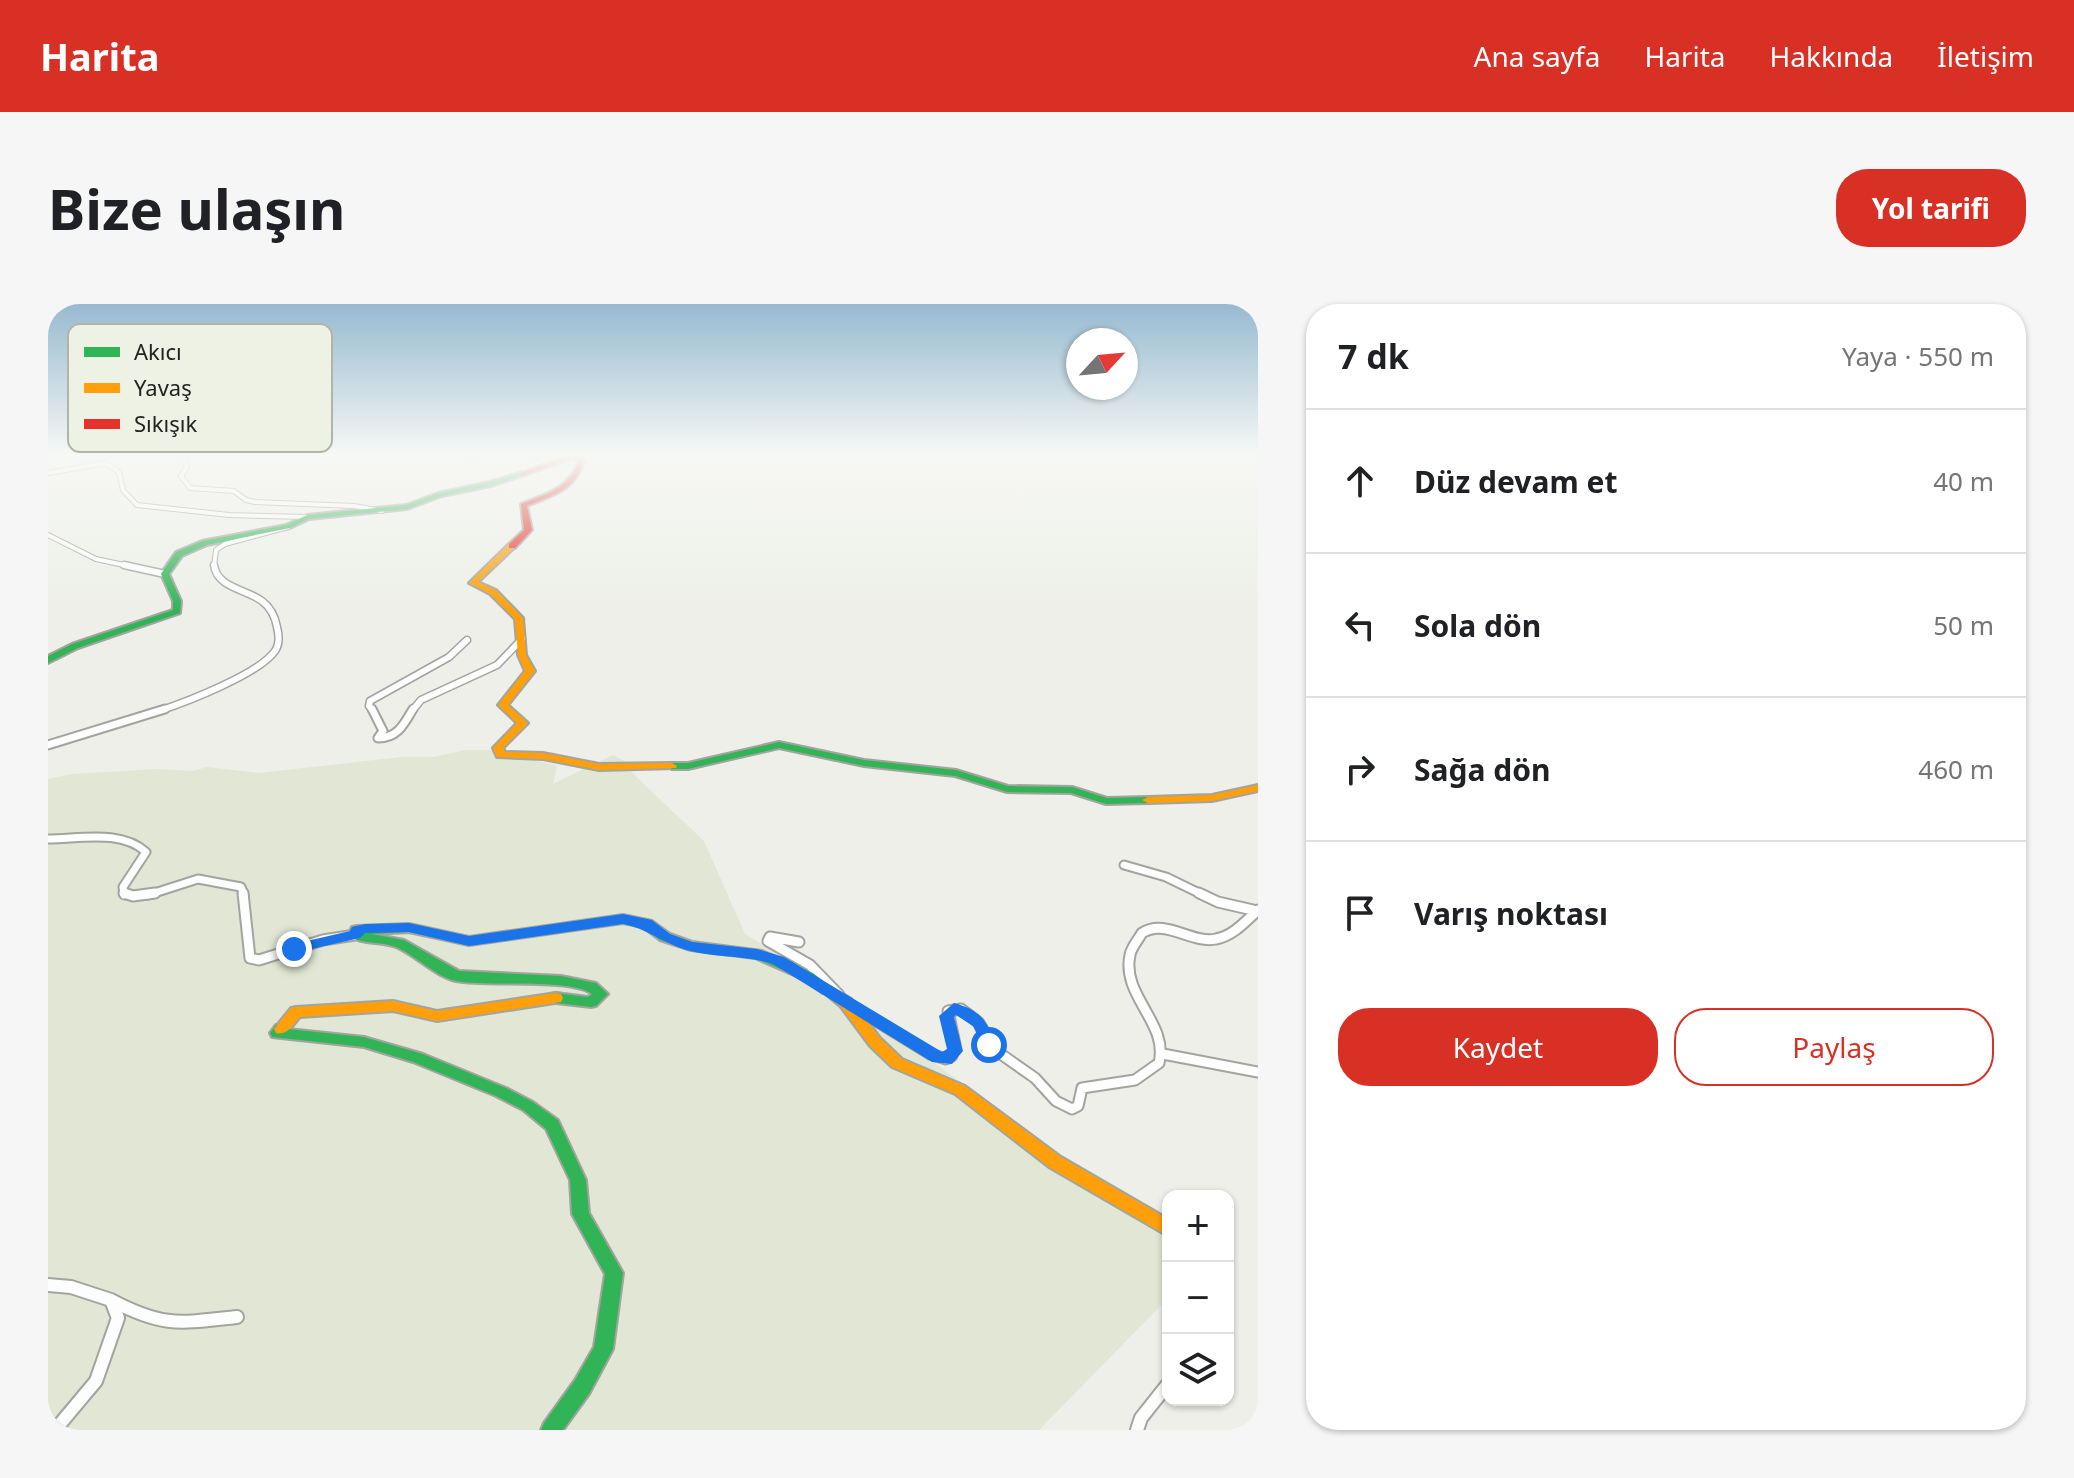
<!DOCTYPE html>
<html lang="tr">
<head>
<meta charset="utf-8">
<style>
	body { margin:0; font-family:"Noto Sans",sans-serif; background:#f6f6f6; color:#202124 }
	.controls { position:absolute; right:24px; bottom:24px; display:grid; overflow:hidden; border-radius:16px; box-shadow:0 2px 6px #0004 }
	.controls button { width:72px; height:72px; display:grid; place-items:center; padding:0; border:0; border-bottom:2px solid #e0e0e0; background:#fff; color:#202124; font:40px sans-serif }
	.compass { position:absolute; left:1018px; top:24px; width:72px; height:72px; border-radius:50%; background:#fff; box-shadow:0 2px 6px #0004; rotate:64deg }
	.stop { position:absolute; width:24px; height:24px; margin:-18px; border:6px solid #1a73e8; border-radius:50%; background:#fff }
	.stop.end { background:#1a73e8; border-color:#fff; box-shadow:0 2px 8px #0008 }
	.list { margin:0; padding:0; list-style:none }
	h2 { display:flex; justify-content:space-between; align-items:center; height:104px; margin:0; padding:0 32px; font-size:34px }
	h2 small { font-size:26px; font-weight:400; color:#757577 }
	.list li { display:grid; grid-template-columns:52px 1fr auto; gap:24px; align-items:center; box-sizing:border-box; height:144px; padding:0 32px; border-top:2px solid #e0e0e0 }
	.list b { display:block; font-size:30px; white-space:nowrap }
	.list em { font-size:26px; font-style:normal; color:#757577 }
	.actions { display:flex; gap:16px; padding:24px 32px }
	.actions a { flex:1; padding:18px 0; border:2px solid #d93025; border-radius:32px; text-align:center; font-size:28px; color:#d93025 }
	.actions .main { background:#d93025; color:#fff }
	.icon { flex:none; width:44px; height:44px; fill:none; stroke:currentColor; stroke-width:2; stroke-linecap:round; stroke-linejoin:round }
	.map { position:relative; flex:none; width:1210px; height:1126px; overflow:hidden; border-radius:32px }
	header { display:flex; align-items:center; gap:48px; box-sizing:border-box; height:112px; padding:0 40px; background:#d93025; color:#fff }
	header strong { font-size:38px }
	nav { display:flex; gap:44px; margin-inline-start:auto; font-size:28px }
	.intro { display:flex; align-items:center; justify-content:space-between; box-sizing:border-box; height:192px; padding:0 48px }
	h1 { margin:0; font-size:56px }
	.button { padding:20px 36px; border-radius:32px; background:#d93025; color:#fff; font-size:28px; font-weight:700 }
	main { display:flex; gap:48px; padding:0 48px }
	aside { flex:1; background:#fff; border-radius:32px; box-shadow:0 2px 6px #0004 }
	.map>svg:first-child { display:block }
	.green { fill:#e1e7d4 }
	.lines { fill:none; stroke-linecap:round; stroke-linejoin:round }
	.street-far4-casing { stroke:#a2a49f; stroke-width:6 }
	.street-far3-casing { stroke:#a2a49f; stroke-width:9 }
	.street-far2-casing { stroke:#a2a49f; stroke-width:11 }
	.street-far1-casing { stroke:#a2a49f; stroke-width:13 }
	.street-casing { stroke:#a2a49f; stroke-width:16 }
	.fast-casing { stroke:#a2a49f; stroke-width:4 }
	.slow-casing { stroke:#a2a49f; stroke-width:4 }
	.jam-casing { stroke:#a2a49f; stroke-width:4 }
	.street-far4 { stroke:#fcfdfc; stroke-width:4 }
	.street-far3 { stroke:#fcfdfc; stroke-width:6 }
	.street-far2 { stroke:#fcfdfc; stroke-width:7 }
	.street-far1 { stroke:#fcfdfc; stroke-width:9 }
	.street { stroke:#fcfdfc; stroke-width:12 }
	.fast { fill:#30b455; fill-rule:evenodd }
	.slow { fill:#ff9f0a; fill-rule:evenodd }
	.jam { fill:#e5322d; fill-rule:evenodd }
	.route { fill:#1a73e8 }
	.key { fill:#eef2e5; stroke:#b0b4a9; stroke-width:2 }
	.key-label { font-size:22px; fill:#21231e }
</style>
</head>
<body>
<header>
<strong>Harita</strong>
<nav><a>Ana sayfa</a><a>Harita</a><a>Hakkında</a><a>İletişim</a></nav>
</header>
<div class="intro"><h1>Bize ulaşın</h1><a class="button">Yol tarifi</a></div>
<main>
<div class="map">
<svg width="1210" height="1126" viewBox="0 0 1210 1126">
	<rect width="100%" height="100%" fill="#edefe8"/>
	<path class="green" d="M417,446H446L509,462L505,480L565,451L583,460L578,463L656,537L697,630L779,679L1120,932V994L991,1126H0V475L25,470L109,465L145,467L159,463L211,469L353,453H386Z"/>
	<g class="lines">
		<defs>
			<path id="street-far4" d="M134,150L139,163L133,172L142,184L186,187L198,196L207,198L306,202L334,207
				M423,150L420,151L434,150
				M485,150L483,152L495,150
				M0,169L58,159L71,168L75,186L89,201L181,211L259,213
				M0,231L48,255L85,263
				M166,263L168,246L177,240L240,223"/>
			<path id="street-far3" d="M76,261L117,270
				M111,407C138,398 211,370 227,347C232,340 231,331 229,323C227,312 222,303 214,297C198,285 169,284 166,261
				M325,407L321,402L322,397L401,353L419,336
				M364,407L373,396L449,361L474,335"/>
			<path id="street-far2" d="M324,405L335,427L330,434C350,434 356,420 365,405
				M0,441L117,405
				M0,535C31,535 73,525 98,548L75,583L76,591
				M1076,561L1118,573L1155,591
				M100,591L150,575L193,583L196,591"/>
			<path id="street-far1" d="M76,589L85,592L107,589
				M195,589L202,654L211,656L275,636L307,631
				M1151,589L1170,598L1209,607
				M751,638L722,633L720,637L762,661L791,691
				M804,702L882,750L898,755L904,752L907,740L900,707L913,705L931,719L947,746L987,774L1008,797L1024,805L1030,802L1034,784L1087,776L1111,759C1121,719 1073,692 1082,651C1083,644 1090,636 1094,629C1118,614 1143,640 1168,635C1185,632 1198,617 1210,606
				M1115,750L1210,768"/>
			<path id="street" d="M0,981L23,983L63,996L70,1014L48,1077L7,1126
				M63,996C116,1024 132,1019 189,1013
				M1089,1126L1093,1114L1120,1080"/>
			<path id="fast" d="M474,168L476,171L443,182L394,192L359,205L261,215L242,224L159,241L134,252L121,270L133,297L132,309L30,344L0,359V352L24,340L125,306V297L113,270L128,248L154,237L238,221L259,211L358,201L390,189L442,178Z
				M731,438L816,456L908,466L960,482L1024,483L1059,494L1100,493L1106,496L1100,499L1058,500L1023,489L959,488L907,472L816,462L731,444L640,465H624L619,462L624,459H640Z
				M575,611L604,617L622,630L644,638L714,647L765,669L787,686L785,689H775L755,675L707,654L643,646L612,636L595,623L575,619L421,641L361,628L324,630L356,636L411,667L513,672L548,679L560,690L548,702L543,703L508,699L503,698L501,694L503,690L508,689L540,693L544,690C523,674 438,683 408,677C388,673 367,651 348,643C333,637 312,641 300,631L304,623L309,622L361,620L421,633Z
				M233,720L238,721L240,725L316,733L375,750L458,784L485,798L510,816L538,876L541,909L575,969L565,1045L541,1090L515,1126H493L496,1119L527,1076L546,1043L557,970L524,910L522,876L498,825L475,806L448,792L365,758L316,743L224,733L222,729L228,721Z"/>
			<path id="slow" d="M461,240L468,242L430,278L448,286L475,314L478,351L487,367L460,401L480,419L455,444L457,448L495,449L551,460L624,459L629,462L628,464L551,466L495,455L449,453L445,444L469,419L450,401L477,367L470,351L467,315L442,290L421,279Z
				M1210,481V487L1164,497L1100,499L1094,496L1100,493L1164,491Z
				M780,681L803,695L832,734L854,755L917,782L1013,853L1120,915V932L1001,863L907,790L844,763L822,742L793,703L773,686L775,683Z
				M508,689L513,690L515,694L513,698L389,717L345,707L252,713C245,721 239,732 228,729L226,725L243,704L248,703L345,697L389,707Z"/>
			<path id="jam" d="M525,150L536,156C528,187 505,191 479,202L484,226L467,244H461V240L476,226L473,200C497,190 522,185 530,157L525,154L476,171L471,170Z"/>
		</defs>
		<use href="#street-far4" class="street-far4-casing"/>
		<use href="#street-far3" class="street-far3-casing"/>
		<use href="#street-far2" class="street-far2-casing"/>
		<use href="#street-far1" class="street-far1-casing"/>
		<use href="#street" class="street-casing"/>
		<use href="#fast" class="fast-casing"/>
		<use href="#slow" class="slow-casing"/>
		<use href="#jam" class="jam-casing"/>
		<use href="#street-far4" class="street-far4"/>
		<use href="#street-far3" class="street-far3"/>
		<use href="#street-far2" class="street-far2"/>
		<use href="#street-far1" class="street-far1"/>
		<use href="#street" class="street"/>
		<use href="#fast" class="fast"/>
		<use href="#slow" class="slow"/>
		<use href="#jam" class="jam"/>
	</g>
	<linearGradient id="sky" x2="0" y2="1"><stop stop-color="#97bad0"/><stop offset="0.49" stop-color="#f7f8f5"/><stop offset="1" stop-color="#f7f8f5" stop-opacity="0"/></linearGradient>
	<rect width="1210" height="307" fill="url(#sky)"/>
	<path class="route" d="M575,610L604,616L622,630L644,638L709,645L736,653L894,748L899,745L891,712L906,699C934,707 937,715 949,741L941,747L936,745L925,722L908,711L906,713L915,747L904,760L884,758L725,660C697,651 667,654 638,646C615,639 598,624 575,620L421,642L361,628L317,629L312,634L246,649L239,645L246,640L302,627L304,623L317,620L361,619L421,632Z"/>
	<rect x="20" y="20" width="264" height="128" rx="12" class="key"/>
	<rect x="36" y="43" width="36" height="10" fill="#30b455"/>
	<rect x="36" y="79" width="36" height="10" fill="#ff9f0a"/>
	<rect x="36" y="115" width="36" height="10" fill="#e5322d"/>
	<g class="key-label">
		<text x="86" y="56">Akıcı</text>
		<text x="86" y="92">Yavaş</text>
		<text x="86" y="128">Sıkışık</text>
	</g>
</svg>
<div class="controls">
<button>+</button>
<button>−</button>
<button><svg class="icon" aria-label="layers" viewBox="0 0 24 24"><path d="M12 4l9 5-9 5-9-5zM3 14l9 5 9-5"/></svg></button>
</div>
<svg class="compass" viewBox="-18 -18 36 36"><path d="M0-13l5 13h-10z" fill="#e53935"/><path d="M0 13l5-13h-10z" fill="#757577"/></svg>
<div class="stop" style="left:941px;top:741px"></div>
<div class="stop end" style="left:246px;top:645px"></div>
</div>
<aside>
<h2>7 dk<small>Yaya · 550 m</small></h2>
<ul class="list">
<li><svg class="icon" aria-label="ahead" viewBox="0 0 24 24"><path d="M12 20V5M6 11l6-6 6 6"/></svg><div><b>Düz devam et</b></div><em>40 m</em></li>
<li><svg class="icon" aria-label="left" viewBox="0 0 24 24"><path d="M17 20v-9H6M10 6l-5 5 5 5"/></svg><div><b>Sola dön</b></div><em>50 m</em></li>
<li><svg class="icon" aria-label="right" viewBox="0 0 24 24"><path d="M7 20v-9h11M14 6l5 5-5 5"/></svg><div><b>Sağa dön</b></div><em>460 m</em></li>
<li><svg class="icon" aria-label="arrive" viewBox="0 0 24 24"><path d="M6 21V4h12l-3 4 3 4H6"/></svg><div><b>Varış noktası</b></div></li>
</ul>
<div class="actions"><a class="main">Kaydet</a><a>Paylaş</a></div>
</aside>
</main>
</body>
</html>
